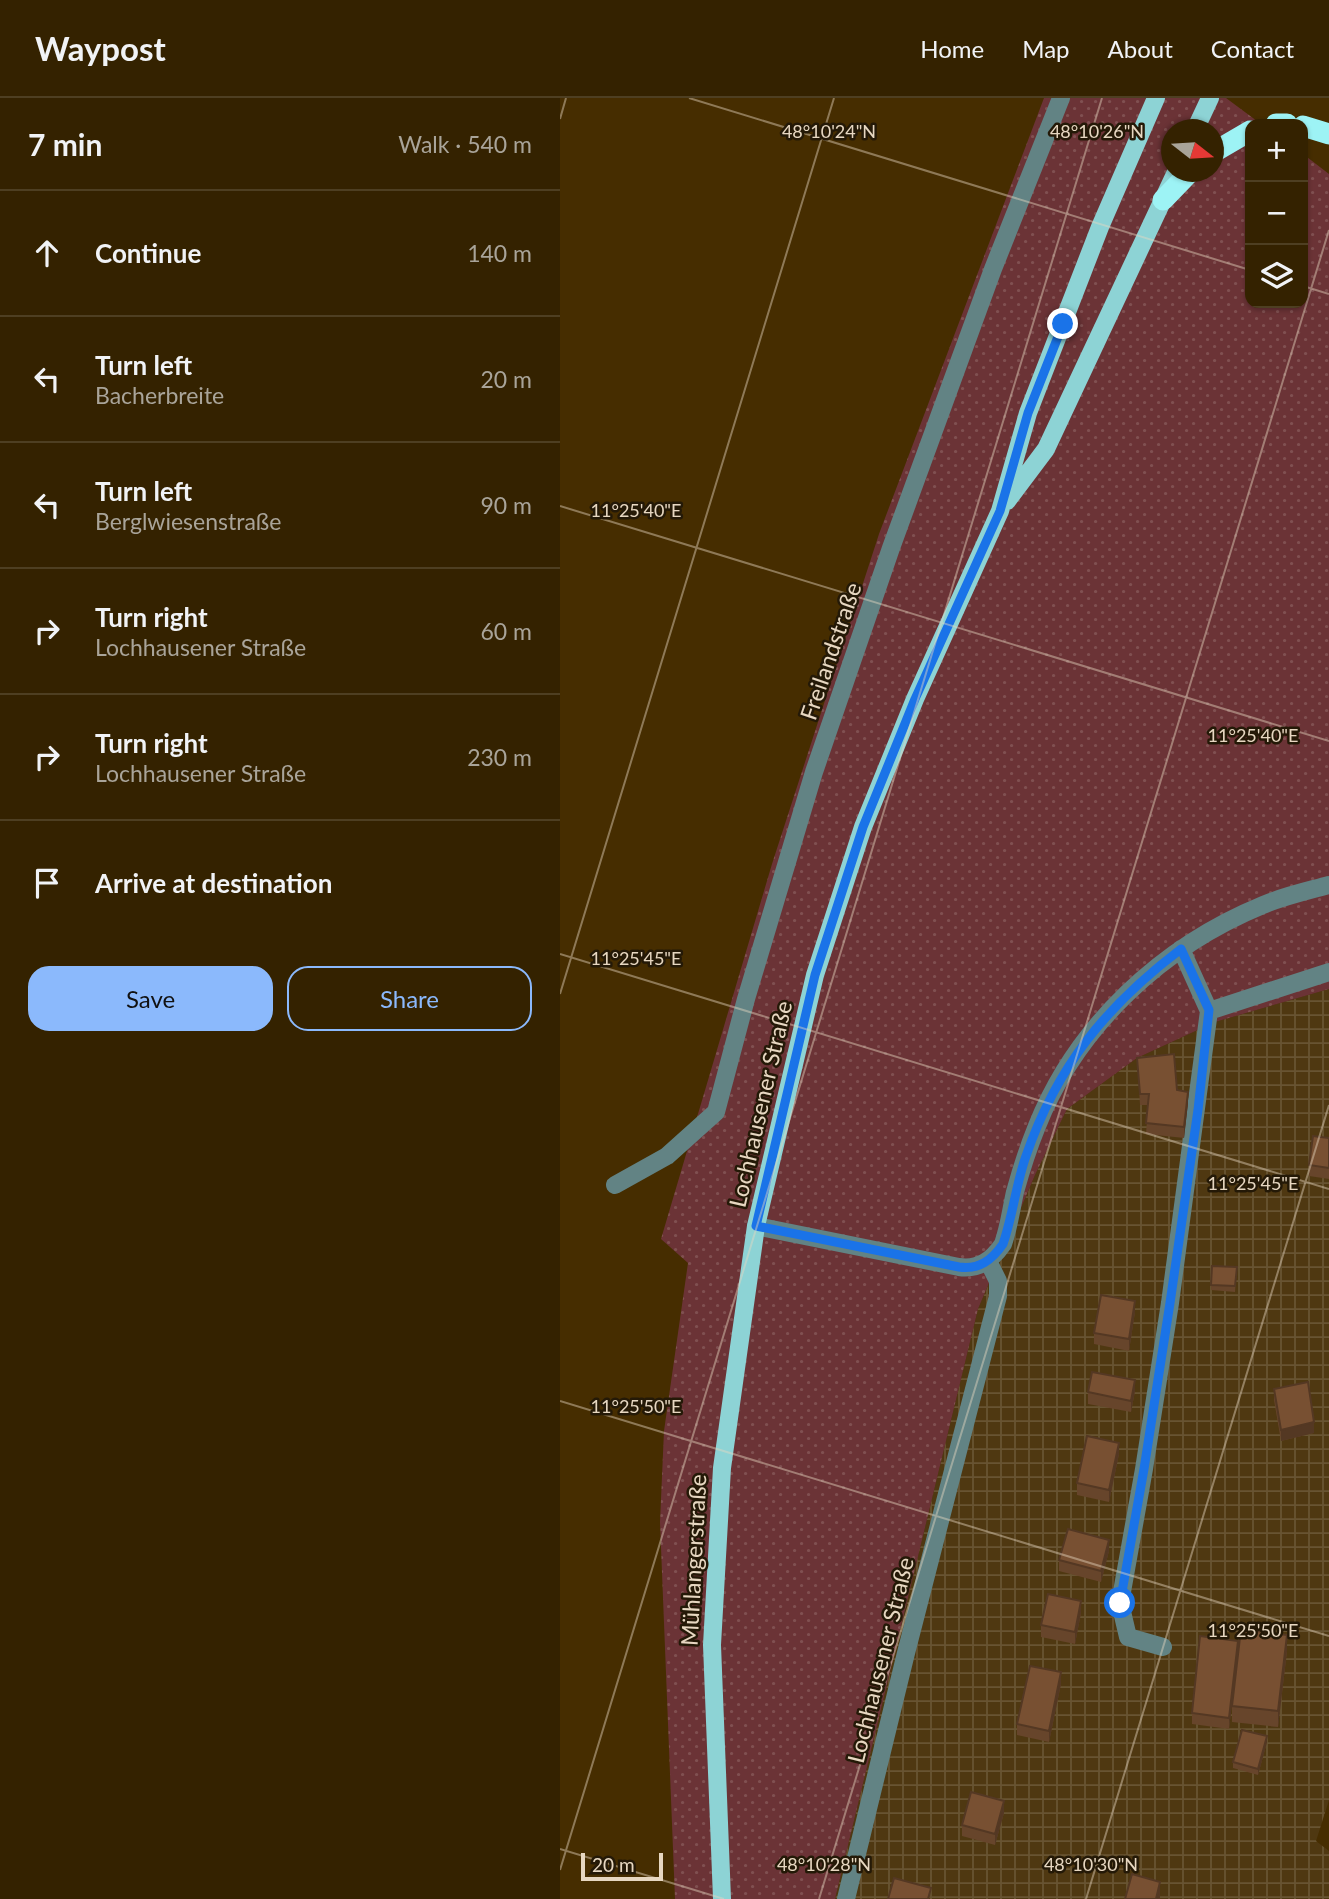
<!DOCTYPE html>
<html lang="en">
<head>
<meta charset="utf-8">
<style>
	body { margin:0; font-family:Lato,sans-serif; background:#3f2f0f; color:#f1f3f6 }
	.controls { position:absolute; right:21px; top:21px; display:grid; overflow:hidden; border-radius:14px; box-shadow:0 2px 5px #0004 }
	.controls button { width:63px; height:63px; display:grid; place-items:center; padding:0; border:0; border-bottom:2px solid #4e3f22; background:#342200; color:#f1f3f6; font:35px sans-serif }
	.compass { position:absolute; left:601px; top:21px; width:63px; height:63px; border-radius:50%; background:#342200; box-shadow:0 2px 5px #0004; rotate:107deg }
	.scale { position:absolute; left:21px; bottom:18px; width:82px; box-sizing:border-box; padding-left:7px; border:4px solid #e7d7c1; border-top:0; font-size:19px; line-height:24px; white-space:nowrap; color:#e7d7c1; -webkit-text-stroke:5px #241907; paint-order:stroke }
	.stop { position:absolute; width:21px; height:21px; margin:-16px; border:5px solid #1a73e8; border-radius:50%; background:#fff }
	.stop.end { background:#1a73e8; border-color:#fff; box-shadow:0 2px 7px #0008 }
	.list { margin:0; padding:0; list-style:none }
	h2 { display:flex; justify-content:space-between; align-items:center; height:91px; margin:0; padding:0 28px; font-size:30px }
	h2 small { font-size:23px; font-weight:400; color:#a9a499 }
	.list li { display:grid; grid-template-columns:46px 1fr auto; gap:21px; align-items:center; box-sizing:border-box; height:126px; padding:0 28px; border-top:2px solid #4e3f22 }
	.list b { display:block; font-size:26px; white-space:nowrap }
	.list p { margin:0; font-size:23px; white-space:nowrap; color:#a9a499 }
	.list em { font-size:23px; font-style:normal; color:#a9a499 }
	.actions { display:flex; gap:14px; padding:21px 28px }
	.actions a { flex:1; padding:16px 0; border:2px solid #8bb9fc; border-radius:21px; text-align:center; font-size:24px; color:#8bb9fc }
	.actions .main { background:#8bb9fc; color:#111 }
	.icon { flex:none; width:38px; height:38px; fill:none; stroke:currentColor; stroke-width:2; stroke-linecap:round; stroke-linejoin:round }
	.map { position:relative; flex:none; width:769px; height:1801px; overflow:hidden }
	header { display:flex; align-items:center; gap:42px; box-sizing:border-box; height:98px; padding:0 35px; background:#342200; border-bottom:2px solid #4e3f22 }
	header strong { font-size:33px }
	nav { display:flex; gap:38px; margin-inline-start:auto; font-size:24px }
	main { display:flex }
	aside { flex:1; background:#342200 }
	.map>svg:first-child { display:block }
	.industrial { fill:url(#industrial-grid) }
	.grass { fill:url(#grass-dots); fill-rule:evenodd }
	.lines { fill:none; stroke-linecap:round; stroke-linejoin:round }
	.minor { stroke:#628384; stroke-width:18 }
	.major { stroke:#8dd3d5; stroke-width:18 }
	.highway { stroke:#9df3f5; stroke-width:21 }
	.wall { fill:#67452b }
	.shaded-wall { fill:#543823 }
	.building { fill:#785032; stroke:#543823; stroke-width:2 }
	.route { stroke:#1a73e8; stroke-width:9 }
	.ticks { fill:none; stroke:#e7d7c1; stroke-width:2; stroke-opacity:0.45 }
	.labels { text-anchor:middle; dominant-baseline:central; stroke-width:5; stroke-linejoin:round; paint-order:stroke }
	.street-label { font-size:23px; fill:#e7d7c1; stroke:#241907 }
	.ticks-label { font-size:18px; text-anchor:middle; fill:#e7d7c1; stroke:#241907; stroke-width:5; stroke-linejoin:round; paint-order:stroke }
</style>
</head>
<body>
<header>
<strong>Waypost</strong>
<nav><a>Home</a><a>Map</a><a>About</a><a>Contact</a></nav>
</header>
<main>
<aside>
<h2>7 min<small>Walk · 540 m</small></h2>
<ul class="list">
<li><svg class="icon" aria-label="ahead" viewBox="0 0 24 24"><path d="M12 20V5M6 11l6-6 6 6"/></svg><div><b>Continue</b></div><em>140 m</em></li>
<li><svg class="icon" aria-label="left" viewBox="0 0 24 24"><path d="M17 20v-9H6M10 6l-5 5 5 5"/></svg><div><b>Turn left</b><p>Bacherbreite</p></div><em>20 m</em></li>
<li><svg class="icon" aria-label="left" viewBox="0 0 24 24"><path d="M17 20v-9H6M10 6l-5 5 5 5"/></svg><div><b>Turn left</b><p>Berglwiesenstraße</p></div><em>90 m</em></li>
<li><svg class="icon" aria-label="right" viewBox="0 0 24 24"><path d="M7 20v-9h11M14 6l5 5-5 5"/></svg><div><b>Turn right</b><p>Lochhausener Straße</p></div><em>60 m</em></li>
<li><svg class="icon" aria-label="right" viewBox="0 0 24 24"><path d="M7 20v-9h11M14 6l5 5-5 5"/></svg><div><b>Turn right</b><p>Lochhausener Straße</p></div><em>230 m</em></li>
<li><svg class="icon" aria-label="arrive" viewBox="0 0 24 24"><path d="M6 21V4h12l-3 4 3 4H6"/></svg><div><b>Arrive at destination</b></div></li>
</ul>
<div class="actions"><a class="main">Save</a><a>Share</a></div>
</aside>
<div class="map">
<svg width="769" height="1801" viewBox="0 0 769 1801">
	<defs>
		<pattern id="industrial-grid" width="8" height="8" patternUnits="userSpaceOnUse" patternTransform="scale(1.75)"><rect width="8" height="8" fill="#4f3811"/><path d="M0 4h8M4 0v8" fill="none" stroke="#685432"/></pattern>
		<pattern id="grass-dots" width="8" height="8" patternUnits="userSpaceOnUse" patternTransform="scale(1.75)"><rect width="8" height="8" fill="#6b3336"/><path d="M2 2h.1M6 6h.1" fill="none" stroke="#805051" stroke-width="1.8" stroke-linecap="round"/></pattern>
	</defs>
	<rect width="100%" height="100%" fill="#462d00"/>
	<path class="industrial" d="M769,891V1702L756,1743L769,1753V1801H275L418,1211L475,1077L507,1011L577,960L655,924Z"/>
	<path class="grass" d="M484,0H666L701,26H690V205H743V56L769,76V891L655,924L577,960L507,1011L475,1077L418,1211L275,1801H115L100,1424L104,1333L128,1165L101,1141L212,766L319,436ZM612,32H654V74H612Z"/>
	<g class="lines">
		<path class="minor" d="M621,851L649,913L769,874
			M55,1087L107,1058L156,1014L186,901L254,674L331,450L433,171L501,0
			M196,1128L399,1169C419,1172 432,1162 443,1146C449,1129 451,1112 455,1094C461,1072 468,1050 477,1028C517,927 603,848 703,807C724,798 747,793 769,787
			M603,1549L568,1539L560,1505L584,1371L610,1205L649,913
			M286,1801L346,1555L438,1198V1183L428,1163"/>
		<path class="major" d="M635,32L650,0
			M447,403L486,351L616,74
			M162,1801L152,1547L162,1370L196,1128L255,877L303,729L355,601L440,413L468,315L540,129L596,0"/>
		<path class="highway" d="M716,26H727
			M743,28L769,36
			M654,54L690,33
			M603,102L630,74"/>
	</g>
	<path class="wall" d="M577,960L617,992L628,1005L624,1040L586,1036L588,1007H580Z
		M769,1040V1081L749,1078V1067Z
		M652,1168L677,1169L675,1194L651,1192Z
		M575,1214L569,1253L534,1246V1235Z
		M714,1291L754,1335L721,1343L714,1302Z
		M575,1293L571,1314L528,1306V1294Z
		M559,1356L549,1404L517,1397V1385Z
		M549,1453L541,1484L499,1473V1462Z
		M521,1515L515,1546L481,1539V1527Z
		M727,1553L718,1629L672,1624V1608Z
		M678,1554L669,1631L632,1626V1615Z
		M501,1586L489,1644L457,1637V1626Z
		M707,1644L698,1677L673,1670V1664Z
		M444,1715L435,1747L402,1738V1727Z"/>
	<path class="shaded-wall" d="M628,994V1005L624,1040V1029Z
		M575,1203V1214L569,1253V1241Z
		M575,1282V1293L571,1314V1303Z
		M754,1324V1335L721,1343V1332Z
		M559,1345V1356L549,1404V1392Z
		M549,1442V1453L541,1484V1473Z
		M521,1503V1515L515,1546V1534Z
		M727,1537V1553L718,1629V1613Z
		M678,1543V1554L669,1631V1620Z
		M501,1574V1586L489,1644V1633Z
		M707,1638V1644L698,1677V1671Z
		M444,1703V1715L435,1747V1736Z
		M600,1784V1801H596Z"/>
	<path class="building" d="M614,956L617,992L628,994L624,1029L586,1025L589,996H580L577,960Z
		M753,1038L769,1040V1070L749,1067Z
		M652,1168L677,1169L675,1188L651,1187Z
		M541,1197L575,1203L569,1241L534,1235Z
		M532,1274L575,1282L571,1303L528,1294Z
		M748,1284L754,1324L721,1332L714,1291Z
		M527,1338L559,1345L549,1392L517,1385Z
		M508,1431L549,1442L541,1473L499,1462Z
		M488,1496L521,1503L515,1534L481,1527Z
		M681,1531L727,1537L718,1613L672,1608Z
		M640,1538L678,1543L669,1620L632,1615Z
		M470,1568L501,1574L489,1633L457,1626Z
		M682,1632L707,1638L698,1671L673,1664Z
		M411,1694L444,1703L435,1736L402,1727Z
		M572,1776L600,1784L596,1801H565Z
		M334,1780L371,1790L368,1801H328Z"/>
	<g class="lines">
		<path class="route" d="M503,226L468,315L440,413L355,601L303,729L255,877L196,1128L399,1169C419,1172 432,1162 443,1146C453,1117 456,1086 466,1058C497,968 546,908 621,851L649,912L638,1012L610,1205L584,1371L560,1505"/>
	</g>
	<path class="ticks" d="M129,0L690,172M0,21L6,0M743,188L769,196M0,408L769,643M0,856L769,1091M0,896L274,0M0,1303L769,1538M0,1751L164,1801M0,1772L542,0M259,1801L769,132M526,1801L769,1007"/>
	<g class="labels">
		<g class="street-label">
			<text transform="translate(270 553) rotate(-71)">Freilandstraße</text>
			<text transform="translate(200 1006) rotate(-77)">Lochhausener Straße</text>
			<text transform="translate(133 1462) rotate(-87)">Mühlangerstraße</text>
			<text transform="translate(320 1562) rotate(-76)">Lochhausener Straße</text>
		</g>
	</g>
	<g class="ticks-label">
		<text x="269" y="40">48°10'24"N</text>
		<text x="537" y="40">48°10'26"N</text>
		<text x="76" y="419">11°25'40"E</text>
		<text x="693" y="644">11°25'40"E</text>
		<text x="76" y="867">11°25'45"E</text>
		<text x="693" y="1092">11°25'45"E</text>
		<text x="76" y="1315">11°25'50"E</text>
		<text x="693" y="1539">11°25'50"E</text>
		<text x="264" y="1773">48°10'28"N</text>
		<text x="531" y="1773">48°10'30"N</text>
	</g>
</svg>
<div class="controls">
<button>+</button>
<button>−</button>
<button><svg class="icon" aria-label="layers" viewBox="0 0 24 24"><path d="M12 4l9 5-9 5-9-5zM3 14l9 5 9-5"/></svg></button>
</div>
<svg class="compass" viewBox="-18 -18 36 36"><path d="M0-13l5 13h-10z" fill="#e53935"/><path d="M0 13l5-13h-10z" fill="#a9a499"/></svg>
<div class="scale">20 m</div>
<div class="stop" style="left:560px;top:1505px"></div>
<div class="stop end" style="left:503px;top:226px"></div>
</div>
</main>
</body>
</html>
